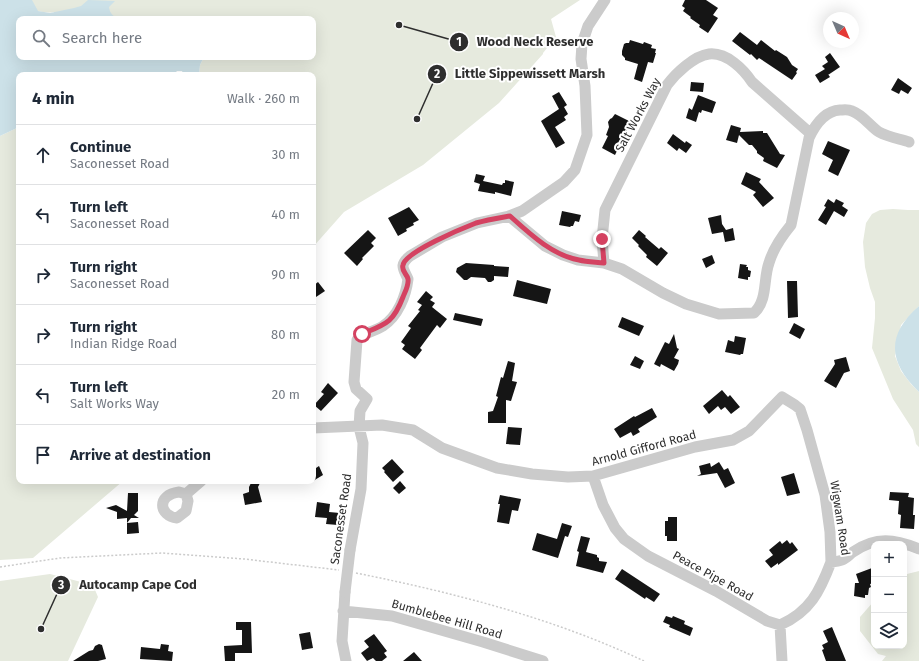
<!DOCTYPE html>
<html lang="en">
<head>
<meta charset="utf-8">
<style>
	body { margin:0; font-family:"Fira Sans",sans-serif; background:#f6f6f7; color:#1f2937 }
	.controls { position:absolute; right:12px; bottom:12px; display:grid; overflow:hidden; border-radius:8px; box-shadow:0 4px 16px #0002 }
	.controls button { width:36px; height:36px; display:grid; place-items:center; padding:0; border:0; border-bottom:1px solid #e0e1e3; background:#fff; color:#1f2937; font:20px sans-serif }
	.compass { position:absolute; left:823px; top:12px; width:36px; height:36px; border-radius:50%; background:#fff; box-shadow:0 4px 16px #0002; rotate:136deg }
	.stop { position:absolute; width:12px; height:12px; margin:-9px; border:3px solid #d44261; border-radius:50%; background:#fff }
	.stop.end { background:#d44261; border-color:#fff; box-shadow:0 1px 4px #0008 }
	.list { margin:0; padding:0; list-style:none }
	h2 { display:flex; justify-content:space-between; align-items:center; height:52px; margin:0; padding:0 16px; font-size:17px }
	h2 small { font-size:13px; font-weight:400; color:#747a83 }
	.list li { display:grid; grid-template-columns:26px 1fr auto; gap:12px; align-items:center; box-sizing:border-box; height:60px; padding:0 16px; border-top:1px solid #e0e1e3 }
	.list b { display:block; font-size:15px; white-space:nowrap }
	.list p { margin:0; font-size:13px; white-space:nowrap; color:#747a83 }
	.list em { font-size:13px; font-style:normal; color:#747a83 }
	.icon { flex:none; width:22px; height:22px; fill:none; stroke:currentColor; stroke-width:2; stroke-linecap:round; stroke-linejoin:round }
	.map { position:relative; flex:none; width:919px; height:661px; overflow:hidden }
	.search { position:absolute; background:#fff; box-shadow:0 4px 16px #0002; left:16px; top:16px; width:300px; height:44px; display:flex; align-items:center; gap:10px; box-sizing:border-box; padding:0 14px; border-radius:8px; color:#747a83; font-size:15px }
	.panel { position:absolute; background:#fff; box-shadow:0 4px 16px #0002; left:16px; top:72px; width:300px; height:412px; border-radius:8px }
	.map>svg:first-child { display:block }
	.green { fill:#e6eade }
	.water { fill:#cce1e8 }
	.building { fill:#151515 }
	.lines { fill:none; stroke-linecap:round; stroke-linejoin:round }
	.path { stroke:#cbcbcb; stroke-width:1.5; stroke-dasharray:2 2; stroke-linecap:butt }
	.minor { stroke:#cbcbcb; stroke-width:11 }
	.minor-bridge { stroke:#cbcbcb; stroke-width:11 }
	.route { stroke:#d44261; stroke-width:5 }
	.labels { text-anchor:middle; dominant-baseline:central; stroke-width:4; stroke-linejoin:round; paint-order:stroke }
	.street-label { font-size:12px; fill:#2e2e2e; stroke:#fff }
	.leader { fill:none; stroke:#2e2e2e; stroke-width:1.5 }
	.callout-dot { fill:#2e2e2e; stroke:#fff; stroke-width:1.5 }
	.mark-label { font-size:12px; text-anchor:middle; font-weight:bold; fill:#fff }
	.callout-label { font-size:13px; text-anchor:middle; font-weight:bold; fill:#2e2e2e; stroke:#fff; stroke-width:4; stroke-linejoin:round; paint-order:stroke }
</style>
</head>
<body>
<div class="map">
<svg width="919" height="661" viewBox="0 0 919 661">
	<rect width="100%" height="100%" fill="#fff"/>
	<path class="green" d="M0,0H580L551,19L556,37L543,53V54L499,103L423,165L344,212L313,247V75H199L200,65L204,57H313V19H54V12C40,15 15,4 0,0Z
		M19,127V481H123L33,558L0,560V136Z
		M893,209L908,210H919V306L901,325L895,356L901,371L911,384L919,392V447L916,444L913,430L893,399L872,348L875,318V302L870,288L865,267L863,242L866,223L872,214L880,210Z
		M919,571V661H882L886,656L878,654L860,631V617L874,601V646H904V577L907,574Z
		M50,574L93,585L98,597L68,661H0V581Z"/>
	<path class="water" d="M0,0H32L38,11L50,13L74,8L81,6L88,0L115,1L109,7C110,14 113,16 119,19H19V57H204L200,65L199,75H184L182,71H177L173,75H19V127L0,136Z
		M919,306V392C888,362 886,335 919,306Z"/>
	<path class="building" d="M685,0H706L718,8L713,15L718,18L708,33L699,27L700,25L690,18L691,17L683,11L685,8L682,6Z
		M740,32L757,45L761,40L775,51L776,50L787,57L792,65L798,69L796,72L797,73L792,80L759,58L757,60L751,54L750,55L732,41Z
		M630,40L643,44L644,42L652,45L651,48L656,49L655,53H656L653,63L648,62L642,82L634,79L638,64L625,60V58L622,55V51L624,44L626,43H629Z
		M830,53L840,67L828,75L825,70L830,77L820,83L815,75L825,69L822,66L828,62L825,57Z
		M898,78L912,88L908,94L901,90L899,94L891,90Z
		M691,82L704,83L703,92L690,91Z
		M559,92L567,105L564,107L568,114L564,117L566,120L555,127L565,143L556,148L541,121L559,109L552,96Z
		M698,95L716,102L712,113L702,110L701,113L699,112L696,122L686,118L689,108L692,110Z
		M615,114L631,122L615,155L602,148L608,136L606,135L609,127L608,122L610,119L612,118Z
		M731,125L741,128L740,132L763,131V133H767L780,154L785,155L777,168L763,161L764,158L757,153V151L752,145H749L739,135L737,143L726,140Z
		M673,134L685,143L686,141L692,145L686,153L679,148L677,151L667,143Z
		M828,141L850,150L838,176L828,171L833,160L822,154Z
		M746,172L761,179L759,182L774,198L763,207L753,195L756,192L741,184Z
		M476,174L485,176L483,181L502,185L503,183H505V180L514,182L511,196L495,192V194L478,191L480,184L474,182Z
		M828,199L834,203L836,199L844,203L842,206L848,210L844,217L834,211L826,225L818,220L826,207L824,206Z
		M409,207L419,220L413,223L414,225L406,229L407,231L398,236L388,218Z
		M562,211L581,215L579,222L575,221L573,226H571L570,227L559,225Z
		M721,215L722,224L726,230L733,228L735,240L725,242L723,232L712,234L708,218Z
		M368,230L376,238L371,243L374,246L362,258L363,259L357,266L344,253Z
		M639,230L646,236L645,237L659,249L661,247L668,253L657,266L646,257L647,255L638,246L639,245L632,238Z
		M712,255L715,263L706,268L702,259Z
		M466,263L494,265V266L509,267L508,277L494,276V280L491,282H488L485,278L471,277L467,280H464L456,272L457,268Z
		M740,264L747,265L746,267H748V270L751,271L750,277H748V280L738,278Z
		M517,280L551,289L547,304L513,296Z
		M787,281H797L798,317L788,318Z
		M318,282L325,291L313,299V286Z
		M426,291L433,297L430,300L435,303L432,307L447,319L440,328L437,325L420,348L422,350L415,359L402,349L405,345L401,342L411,328L408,326L420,311L418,310L422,305L417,302Z
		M455,313L483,319L481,326L453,320Z
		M622,317L644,326L639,336L618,327Z
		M794,323L805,329L800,339L789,333Z
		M674,334L677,348L679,349L674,358L679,360L678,364L674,371L661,364L660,367L654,364L665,342L669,344Z
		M735,336L746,338L743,354H741L740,355L725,352L728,340L734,342Z
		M635,356L644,361L640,369L630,365Z
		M846,357L850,371L844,373L836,388L824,381L835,364L834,360Z
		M508,361L515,363L512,381L517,382L511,401L506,400V423H488V412L493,411L498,397L496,396L501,377L503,378Z
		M328,383L338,393L321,411L314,405L324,394L321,392Z
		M722,390L728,397L730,395L740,407L731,414L725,407L721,410L718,406L709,414L703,406Z
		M652,408L657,417L638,429L640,432L633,436L631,432L620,438L614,429L634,416L635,417Z
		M508,427L522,428L520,445L506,444Z
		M392,459L404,472L393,482L384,472L385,471L382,468Z
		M719,462L724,470L728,468L735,483L725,488L717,473L697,476L701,474L699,466L710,463L711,467Z
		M319,466L323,475L313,481V470Z
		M794,473L800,493L787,496L781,477Z
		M252,481H261L258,487L262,502L245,505L243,494L249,492V487Z
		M400,481L406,488L399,494L393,488Z
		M890,492L909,493L908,497L914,498L913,515H915L914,529L900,528L901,515L898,514L899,501L889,500Z
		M128,493H138V511L134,515L139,518H131L127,523V518L117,519V512L106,508L116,505L127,511Z
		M500,495L521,499L518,511L512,510L509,524L497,522L500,504H498Z
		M317,502L330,504L329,512L340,513L338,525L326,524L327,518L315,517Z
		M668,517H677V541H667V536H665V521H668Z
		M138,522L139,533L127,534V523Z
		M562,523L572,526L568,537L565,536L558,558L532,550L537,533L557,539Z
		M581,536L590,538L586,552L597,555V557L599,558V561L607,562L603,573L576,566L579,552L577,551Z
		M787,540L790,544L792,542L798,550L778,565V563L771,568L765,561L773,555L769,550L780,541L782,544Z
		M872,568L874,575V583L870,584L871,587L869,588L868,595H865V598L854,596L855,583H859L856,574Z
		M622,569L660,594L654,602L646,597L645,599L615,579Z
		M666,616L672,618L673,616L685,621L684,624L693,628L690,636L669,627L670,625L663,622Z
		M236,622H251L252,653H235V661H225L224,646L242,645V630H236Z
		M832,627L846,661H826L822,650L824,649L822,645L828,642L823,631Z
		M310,632L313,648L302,650L299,634Z
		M374,634L387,651L384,653L387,657L382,661H376L373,658L367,661L361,653L369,647L364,641Z
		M99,644L102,645L106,659L98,661H73L89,651L93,650L95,646Z
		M161,644L169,645L168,651L173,652L172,661L140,659L141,647L160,649Z
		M414,652L422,661H403Z"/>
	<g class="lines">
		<path class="path" d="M0,567L60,558L162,553L244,559L339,570
			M356,573C455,593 553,618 644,661"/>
		<path class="minor" d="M509,216L545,246L563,255L578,260L604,263L622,269L663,293L686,304L719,314L754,313C768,300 763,279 769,263C773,249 782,236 791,225L809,138C815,125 824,111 840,110C843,110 848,109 852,111C863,115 870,126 879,132C888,137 900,139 909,142
			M604,263L602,239L605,210L667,85C676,73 694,56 709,54C727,52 744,70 752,82L811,134
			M313,428L382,425L413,430L442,448L497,468L532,474L568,477L593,476L695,447L733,440L749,431L782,397L795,405L800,409L807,430L825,495L830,532L831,562C844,561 844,559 853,552C876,536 895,539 919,549
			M593,476L603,505L615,528L624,539L648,556L716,591L767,621L780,625C810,612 820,591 831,562
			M179,492L186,494L188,501L186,511L177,518C159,516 156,495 179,492Z
			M186,494L201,481
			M350,550L361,489L363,443L359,427L360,411L367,399L356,389L354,382L357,340L360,336L362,335C369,332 377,330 383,326C398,316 406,296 408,279C403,268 399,265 410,256L442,237L477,223L509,216L522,211L564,182L575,170L587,135L585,86L581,59L582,44L588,26L605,0
			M345,592L342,641L346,661
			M343,611L392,616L483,642L543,661
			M780,625L782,661"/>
		<path class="minor-bridge" d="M345,592L350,550"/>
	</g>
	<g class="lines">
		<path class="route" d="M362,334C386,324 393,323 403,297C405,292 409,285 408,279C407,274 401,271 403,265C405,252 463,228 476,223C487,220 499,218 510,216C530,234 552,255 579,260C587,262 596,262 604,263L602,239"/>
	</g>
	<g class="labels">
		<g class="street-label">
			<text transform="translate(638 115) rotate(-62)">Salt Works Way</text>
			<text transform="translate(644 448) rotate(-15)">Arnold Gifford Road</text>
			<text transform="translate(840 518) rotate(81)">Wigwam Road</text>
			<text transform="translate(341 519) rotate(-82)">Saconesset Road</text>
			<text transform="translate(713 576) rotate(29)">Peace Pipe Road</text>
			<text transform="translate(447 619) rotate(16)">Bumblebee Hill Road</text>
		</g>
	</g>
	<path class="leader" d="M399 25L459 42M417 119L437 74M41 629L61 585"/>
	<g class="callout-dot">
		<circle cx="399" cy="25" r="4"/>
		<circle cx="417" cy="119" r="4"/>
		<circle cx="41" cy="629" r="4"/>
		<circle cx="459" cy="42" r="10"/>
		<circle cx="437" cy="74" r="10"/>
		<circle cx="61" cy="585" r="10"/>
	</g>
	<g class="mark-label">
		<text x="459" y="46">1</text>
		<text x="437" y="78">2</text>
		<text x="61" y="589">3</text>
	</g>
	<g class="callout-label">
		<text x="535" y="46">Wood Neck Reserve</text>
		<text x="530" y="78">Little Sippewissett Marsh</text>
		<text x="138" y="589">Autocamp Cape Cod</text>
	</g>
</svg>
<div class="controls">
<button>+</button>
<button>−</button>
<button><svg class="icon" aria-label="layers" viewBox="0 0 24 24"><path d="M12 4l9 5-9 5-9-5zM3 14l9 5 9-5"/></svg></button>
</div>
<svg class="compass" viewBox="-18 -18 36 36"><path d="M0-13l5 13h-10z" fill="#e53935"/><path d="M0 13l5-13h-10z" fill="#747a83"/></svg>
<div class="stop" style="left:362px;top:334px"></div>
<div class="stop end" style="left:602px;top:239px"></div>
<div class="search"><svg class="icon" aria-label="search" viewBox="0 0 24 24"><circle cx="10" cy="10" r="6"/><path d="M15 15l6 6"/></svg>Search here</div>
<section class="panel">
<h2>4 min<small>Walk · 260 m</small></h2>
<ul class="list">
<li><svg class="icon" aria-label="ahead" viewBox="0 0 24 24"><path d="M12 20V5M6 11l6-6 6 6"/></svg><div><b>Continue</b><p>Saconesset Road</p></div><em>30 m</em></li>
<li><svg class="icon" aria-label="left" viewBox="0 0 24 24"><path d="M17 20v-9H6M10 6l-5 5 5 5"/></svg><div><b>Turn left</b><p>Saconesset Road</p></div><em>40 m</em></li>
<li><svg class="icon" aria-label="right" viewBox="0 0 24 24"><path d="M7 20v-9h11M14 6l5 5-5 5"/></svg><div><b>Turn right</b><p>Saconesset Road</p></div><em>90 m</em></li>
<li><svg class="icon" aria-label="right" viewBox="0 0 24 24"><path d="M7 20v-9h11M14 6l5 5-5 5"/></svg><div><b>Turn right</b><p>Indian Ridge Road</p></div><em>80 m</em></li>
<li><svg class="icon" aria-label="left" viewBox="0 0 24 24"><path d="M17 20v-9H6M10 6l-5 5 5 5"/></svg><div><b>Turn left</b><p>Salt Works Way</p></div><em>20 m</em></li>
<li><svg class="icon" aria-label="arrive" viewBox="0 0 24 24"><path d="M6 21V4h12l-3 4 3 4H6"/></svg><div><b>Arrive at destination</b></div></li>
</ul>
</section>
</div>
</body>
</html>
